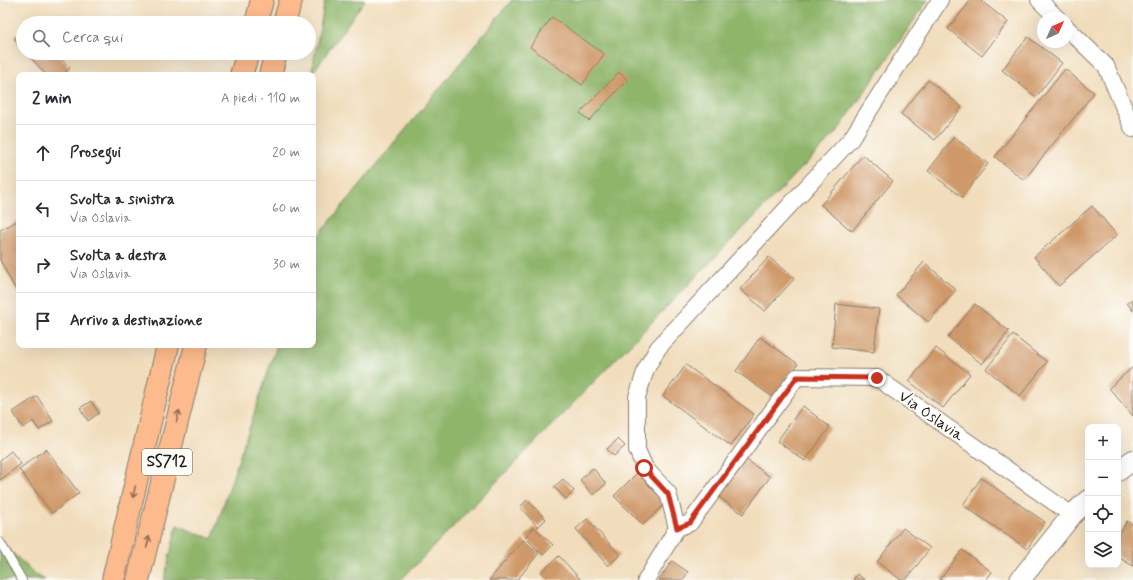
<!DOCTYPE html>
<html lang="it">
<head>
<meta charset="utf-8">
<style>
	body { margin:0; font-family:Mynerve,sans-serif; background:#f7f7f7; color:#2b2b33 }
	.controls { position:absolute; right:12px; bottom:12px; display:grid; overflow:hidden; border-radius:8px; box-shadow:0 4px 16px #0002 }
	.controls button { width:36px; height:36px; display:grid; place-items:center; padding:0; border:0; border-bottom:1px solid #e1e1e2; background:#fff; color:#2b2b33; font:20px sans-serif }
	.compass { position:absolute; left:1037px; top:12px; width:36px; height:36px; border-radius:50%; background:#fff; box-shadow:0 4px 16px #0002; rotate:45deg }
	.stop { position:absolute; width:12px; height:12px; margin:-9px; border:3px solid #c8321e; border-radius:50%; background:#fff }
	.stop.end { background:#c8321e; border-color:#fff; box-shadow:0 1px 4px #0008 }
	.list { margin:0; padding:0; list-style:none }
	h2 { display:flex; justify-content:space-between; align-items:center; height:52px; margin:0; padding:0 16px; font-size:17px }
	h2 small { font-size:13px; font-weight:400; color:#7c7c81 }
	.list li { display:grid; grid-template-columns:26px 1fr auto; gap:12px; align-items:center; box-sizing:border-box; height:56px; padding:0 16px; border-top:1px solid #e1e1e2 }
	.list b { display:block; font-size:15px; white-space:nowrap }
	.list p { margin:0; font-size:13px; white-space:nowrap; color:#7c7c81 }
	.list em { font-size:13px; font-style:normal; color:#7c7c81 }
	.icon { flex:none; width:22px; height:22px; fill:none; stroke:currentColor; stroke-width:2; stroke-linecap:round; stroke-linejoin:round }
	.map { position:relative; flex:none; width:1133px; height:580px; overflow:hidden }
	.search { position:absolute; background:#fff; box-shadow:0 4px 16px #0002; left:16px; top:16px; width:300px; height:44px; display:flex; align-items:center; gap:10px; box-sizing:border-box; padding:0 14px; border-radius:22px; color:#7c7c81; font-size:15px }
	.panel { position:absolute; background:#fff; box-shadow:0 4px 16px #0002; left:16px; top:72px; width:300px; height:276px; border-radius:8px }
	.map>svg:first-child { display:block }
	.forest { fill:#8eb56b; stroke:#556844 }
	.building { fill:#cf9867 }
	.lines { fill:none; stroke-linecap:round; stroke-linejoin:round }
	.service-casing { stroke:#867c6c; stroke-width:10 }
	.minor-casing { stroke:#867c6c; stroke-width:18 }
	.tertiary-casing { stroke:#867c6c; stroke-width:22 }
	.trunk-casing { stroke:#867c6c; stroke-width:24 }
	.service { stroke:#fff; stroke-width:8 }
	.minor { stroke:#fff; stroke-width:16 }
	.tertiary { stroke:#fff; stroke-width:20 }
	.trunk { stroke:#fcba8d; stroke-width:22 }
	.oneway { stroke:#8c6b54 }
	.route { stroke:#c8321e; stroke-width:5 }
	.labels { text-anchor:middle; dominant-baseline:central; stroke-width:3.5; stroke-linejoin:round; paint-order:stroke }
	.shield { fill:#fdfcf7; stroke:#605f5e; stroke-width:1 }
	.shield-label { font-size:15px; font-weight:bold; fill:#1c1c1c }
	.street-label { font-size:16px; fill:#1c1c1c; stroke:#fdfcf7 }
</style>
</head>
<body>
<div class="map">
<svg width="1133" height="580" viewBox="0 0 1133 580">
	<rect width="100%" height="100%" fill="#fdfcf7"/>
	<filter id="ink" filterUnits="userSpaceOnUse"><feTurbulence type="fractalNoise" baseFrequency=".025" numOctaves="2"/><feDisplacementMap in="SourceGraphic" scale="8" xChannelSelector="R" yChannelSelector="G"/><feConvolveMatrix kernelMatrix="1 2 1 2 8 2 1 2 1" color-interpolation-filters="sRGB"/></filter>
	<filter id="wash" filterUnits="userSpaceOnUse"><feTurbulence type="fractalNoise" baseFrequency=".012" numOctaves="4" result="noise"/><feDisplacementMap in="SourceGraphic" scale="16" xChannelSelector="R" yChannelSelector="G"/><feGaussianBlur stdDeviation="0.9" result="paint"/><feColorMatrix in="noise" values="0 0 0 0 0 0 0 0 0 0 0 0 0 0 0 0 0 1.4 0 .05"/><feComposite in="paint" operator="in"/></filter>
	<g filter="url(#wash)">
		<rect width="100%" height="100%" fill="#f1ddbc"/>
		<path class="forest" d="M325,0H365L311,75Z
			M512,0H928L837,132L401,580H164L177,525L212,539L277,345H313V242Z
			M0,541L35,574L45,580H0Z"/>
		<g id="blocks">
			<path class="building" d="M971,0H980L1008,22L982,56L948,29Z
				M552,17L604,54L582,85L530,47Z
				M23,30V48L14,38Z
				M1028,37L1062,63L1036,97L1002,70Z
				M27,53H56L70,68L62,75H46Z
				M1065,69L1094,93L1024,180L995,157Z
				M619,72L627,80L589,121L580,113Z
				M928,80L962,107L935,140L901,114Z
				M954,137L988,164L962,197L928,171Z
				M863,155L893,181L852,231L821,205Z
				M1092,206L1117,235L1059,286L1034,257Z
				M17,221L19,224V296L0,260V230Z
				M769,257L794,279L765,311L740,289Z
				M924,262L956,290L928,322L896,295Z
				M1133,299V311L1127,303Z
				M836,304L879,309L874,352L832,347Z
				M975,304L1009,331L982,364L948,337Z
				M1013,335L1047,362L1020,396L986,369Z
				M760,337L798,364L774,398L736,371Z
				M936,348L970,374L943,408L909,381Z
				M686,365L754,414L731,446L663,396Z
				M1133,367V416L1109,388Z
				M37,396L53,421L39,430L33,421L23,428L13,412Z
				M91,401L99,413L88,421L80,408Z
				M803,406L830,427L805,461L777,441Z
				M618,439L625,446L614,456L607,449Z
				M46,449L79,493L52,513L19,469Z
				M11,451L21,464L0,480V460Z
				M743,457L770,477L743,514L716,495Z
				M593,468L606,484L593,495L580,480Z
				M637,473L666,503L643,525L614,496Z
				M981,478L1045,522L1027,549L963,505Z
				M563,479L574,491L566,499L554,487Z
				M527,500L546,519L538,527L520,507Z
				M587,519L620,555L608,566L576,529Z
				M1127,521L1133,525V566L1118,557V537Z
				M534,527L553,545L543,555L525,537Z
				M903,528L930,548L906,580H901L877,562Z
				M523,540L539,553L517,580H489Z
				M962,550L992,572L986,580H940Z
				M559,556L581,580H548L541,572Z
				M672,561L688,572L683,580H659Z
				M857,574L865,580H853Z"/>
		</g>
	</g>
	<g filter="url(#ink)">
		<use href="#blocks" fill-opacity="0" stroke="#867c6c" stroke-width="1"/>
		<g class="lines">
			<defs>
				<path id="service" d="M0,542L22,580"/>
				<path id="minor" d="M1039,0L1057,18
					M1067,28L1106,66L1133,129
					M677,528L690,523L797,377L877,378L1072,515
					M646,580L677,528L668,493L645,468L637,450V397L646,369L658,348L851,139L940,0"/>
				<path id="tertiary" d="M1118,471L1133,460
					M1020,580L1072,515L1088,500"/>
				<path id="trunk" d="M256,23L262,0
					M284,23L291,0
					M241,75L248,53
					M270,75L276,53
					M113,580L168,345
					M138,580L196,345"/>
			</defs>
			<use href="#service" class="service-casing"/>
			<use href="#minor" class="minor-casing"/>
			<use href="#tertiary" class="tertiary-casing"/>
			<use href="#trunk" class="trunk-casing"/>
			<use href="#service" class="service"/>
			<use href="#minor" class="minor"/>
			<use href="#tertiary" class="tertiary"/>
			<use href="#trunk" class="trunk"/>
		</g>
		<defs><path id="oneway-shaft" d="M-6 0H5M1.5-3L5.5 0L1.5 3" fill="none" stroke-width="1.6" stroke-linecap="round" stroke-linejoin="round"/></defs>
		<g class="oneway">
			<use href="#oneway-shaft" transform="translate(178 416) rotate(-76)"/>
			<use href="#oneway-shaft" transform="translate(134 492) rotate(103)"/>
			<use href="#oneway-shaft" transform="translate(148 542) rotate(-76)"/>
		</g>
	</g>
	<g class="lines" filter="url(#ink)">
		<path class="route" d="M644,468L668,494L677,528L690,523L797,377L877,378"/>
	</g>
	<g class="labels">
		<rect class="shield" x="142" y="449" width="50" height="26" rx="3"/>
		<g class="shield-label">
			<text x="167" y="462">SS712</text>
		</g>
		<g class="street-label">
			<text transform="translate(931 416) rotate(35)">Via Oslavia</text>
		</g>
	</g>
</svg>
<div class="controls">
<button>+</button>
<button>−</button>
<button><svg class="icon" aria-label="locate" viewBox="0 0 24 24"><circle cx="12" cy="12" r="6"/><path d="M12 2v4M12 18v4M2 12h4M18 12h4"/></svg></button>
<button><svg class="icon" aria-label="layers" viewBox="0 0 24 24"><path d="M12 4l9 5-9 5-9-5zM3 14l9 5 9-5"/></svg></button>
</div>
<svg class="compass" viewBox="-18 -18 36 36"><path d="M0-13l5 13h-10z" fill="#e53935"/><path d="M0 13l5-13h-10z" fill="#7c7c81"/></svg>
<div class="stop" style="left:644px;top:468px"></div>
<div class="stop end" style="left:877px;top:378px"></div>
<div class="search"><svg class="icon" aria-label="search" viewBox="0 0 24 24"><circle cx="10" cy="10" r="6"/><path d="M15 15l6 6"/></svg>Cerca qui</div>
<section class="panel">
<h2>2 min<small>A piedi · 110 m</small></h2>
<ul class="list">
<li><svg class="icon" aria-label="ahead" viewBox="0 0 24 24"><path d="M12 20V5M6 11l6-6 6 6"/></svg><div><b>Prosegui</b></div><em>20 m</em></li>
<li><svg class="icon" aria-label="left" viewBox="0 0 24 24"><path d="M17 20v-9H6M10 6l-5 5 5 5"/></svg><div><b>Svolta a sinistra</b><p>Via Oslavia</p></div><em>60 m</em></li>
<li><svg class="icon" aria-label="right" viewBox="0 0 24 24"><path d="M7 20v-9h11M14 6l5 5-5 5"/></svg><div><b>Svolta a destra</b><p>Via Oslavia</p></div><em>30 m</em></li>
<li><svg class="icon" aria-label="arrive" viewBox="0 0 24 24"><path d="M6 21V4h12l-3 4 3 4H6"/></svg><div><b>Arrivo a destinazione</b></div></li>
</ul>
</section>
</div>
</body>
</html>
